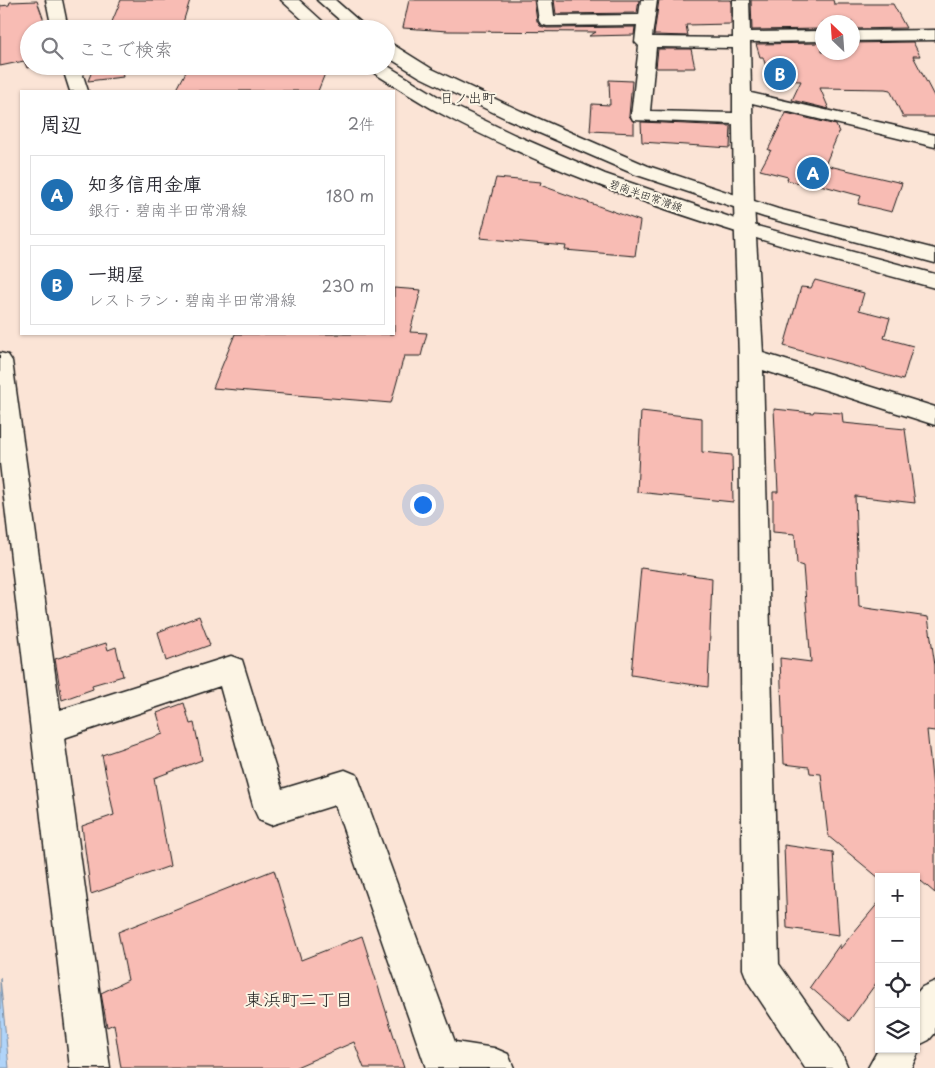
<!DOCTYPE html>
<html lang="ja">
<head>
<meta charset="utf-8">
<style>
	body { margin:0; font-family:"Playpen Sans","Klee One",sans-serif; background:#f7f7f7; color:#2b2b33 }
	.controls { position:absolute; right:15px; bottom:15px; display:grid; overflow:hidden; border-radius:0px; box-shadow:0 1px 4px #0004 }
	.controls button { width:45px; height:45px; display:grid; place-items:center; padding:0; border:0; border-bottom:1px solid #e1e1e2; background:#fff; color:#2b2b33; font:25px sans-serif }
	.compass { position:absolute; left:815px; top:15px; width:45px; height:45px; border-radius:50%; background:#fff; box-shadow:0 1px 4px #0004; rotate:335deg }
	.you { position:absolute; left:422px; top:504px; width:18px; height:18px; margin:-12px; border:4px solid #fff; border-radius:50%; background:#1a73e8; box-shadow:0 0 0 8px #1a73e833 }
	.badge { display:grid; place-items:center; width:32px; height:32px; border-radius:50%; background:#1f6fb2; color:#fff; font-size:16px; font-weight:700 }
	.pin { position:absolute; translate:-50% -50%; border:2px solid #fff; box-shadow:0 1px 5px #0006 }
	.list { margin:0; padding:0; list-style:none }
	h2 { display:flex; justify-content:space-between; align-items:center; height:65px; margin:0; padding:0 20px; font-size:21px }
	h2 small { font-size:16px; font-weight:400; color:#7c7c81 }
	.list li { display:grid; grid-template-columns:32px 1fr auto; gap:15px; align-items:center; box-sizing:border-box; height:80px; margin:0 10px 10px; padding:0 10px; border:1px solid #e1e1e2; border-radius:0px }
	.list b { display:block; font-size:19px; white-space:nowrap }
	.list p { margin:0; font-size:16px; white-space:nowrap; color:#7c7c81 }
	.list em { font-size:16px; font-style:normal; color:#7c7c81 }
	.icon { flex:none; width:28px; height:28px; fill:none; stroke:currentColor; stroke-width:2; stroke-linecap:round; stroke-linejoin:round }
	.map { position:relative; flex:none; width:935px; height:1068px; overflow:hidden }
	.search { position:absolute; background:#fff; box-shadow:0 1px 4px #0004; left:20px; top:20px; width:375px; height:55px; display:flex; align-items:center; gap:12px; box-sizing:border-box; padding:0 18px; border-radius:28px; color:#7c7c81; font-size:19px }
	.panel { position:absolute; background:#fff; box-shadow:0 1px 4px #0004; left:20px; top:90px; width:375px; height:245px; border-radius:0px }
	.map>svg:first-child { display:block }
	.water { fill:#b0d4f9; stroke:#758aa1 }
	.building { fill:#f8bcb4; stroke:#1c1c1c }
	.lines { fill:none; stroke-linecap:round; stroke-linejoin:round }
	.street-casing { stroke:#1c1c1c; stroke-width:3 }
	.secondary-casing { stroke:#1c1c1c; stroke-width:3 }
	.street { fill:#fcf5e5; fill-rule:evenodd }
	.secondary { fill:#fcf5e5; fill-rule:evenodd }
	.labels { text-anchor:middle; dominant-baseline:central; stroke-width:4; stroke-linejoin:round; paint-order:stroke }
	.far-street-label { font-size:11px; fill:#1c1c1c; stroke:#fcf5e5 }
	.far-quarter-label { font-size:14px; fill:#1c1c1c; stroke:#fcf5e5 }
	.near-neighbourhood-label { font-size:18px; fill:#1c1c1c; stroke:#fcf5e5 }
</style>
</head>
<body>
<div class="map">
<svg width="935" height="1068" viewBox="0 0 935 1068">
	<rect width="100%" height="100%" fill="#fbe4d6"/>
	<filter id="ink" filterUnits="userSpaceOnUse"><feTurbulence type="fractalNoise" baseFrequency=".02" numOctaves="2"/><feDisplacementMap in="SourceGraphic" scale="10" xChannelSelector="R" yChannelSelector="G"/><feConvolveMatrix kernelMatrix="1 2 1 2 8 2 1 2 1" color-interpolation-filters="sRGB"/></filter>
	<g filter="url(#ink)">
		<path class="water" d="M0,978L9,1068H0Z"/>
		<path class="building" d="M121,0H190L181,29H165V27L109,29Z
			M409,0H534L537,21L540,26L547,28L635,27L634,35L589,36L596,32L448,31L403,28Z
			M554,0H639L637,13L556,14Z
			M659,0H731V24L686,25L688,36L654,35Z
			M751,0H833L834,4H893L906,28L852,29V22H822V29L752,30Z
			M37,1L47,29H29V66H34L27,68L24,61L0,66V6L9,5L10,2Z
			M913,42L920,56H913L935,98V117H903L890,90L885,89L820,88L829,109L792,100L801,81L770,80L763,57H760L756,44L822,43V52H852V43Z
			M658,49H691L695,68H656Z
			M94,66H121L123,77L88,81Z
			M189,66L254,67L328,66L318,91H176Z
			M609,80L632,81L629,116L634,122V133L590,131L592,104L610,105Z
			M786,113L836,125L839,132L825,165L902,183L892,212L858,204L861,196L809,182L807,185L787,180L788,177L760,170L771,150H768Z
			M641,122L731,126L730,148L642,142Z
			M496,178L541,182L540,185L640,221L635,256L565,250L566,246L480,238Z
			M815,280L864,293L859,310L890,318L884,338L913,346L903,380L784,346L801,287L811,288Z
			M394,288L421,290L410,332L427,333L421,356H404L391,403L213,388L235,334H394Z
			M774,409L813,413L814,411L842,413L843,423L905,429L915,503L855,496L859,607L928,617L935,666V731L927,730L935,807V893L921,881L916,888V877L879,878L828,836L821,774L810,773L809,767L784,764L780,658L811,662L803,566L797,564L795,534L773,532V492H778Z
			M641,411L702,418V452L732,455L733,502L637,492Z
			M641,568L712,578L708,687L631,675Z
			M199,616L210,645L166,661L158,632Z
			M106,643L108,650L116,647L123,676L92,685L93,689L62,700L55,659Z
			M184,703L190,724L194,723L202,760L154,778L170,866L91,894L82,826L114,815L102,755L163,734L157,713Z
			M784,845L833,852L839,935L787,928Z
			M274,870L301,960L362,936L404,1068H364L354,1042L294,1068H121L114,1024L107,1027L101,993L128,980L118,932Z
			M879,902V979L849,1021L810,987L840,944V949Z"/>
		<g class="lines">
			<defs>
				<path id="street" d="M46,0H62L68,29H52Z
					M536,0H552L554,16L639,15L641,0H657L652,37L733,38V0H749L750,32L822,31V41L750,42L751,93L935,135V147L752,103L754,205L763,353L935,407V425L763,370L779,964L842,1054L848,1068H805L748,982L743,969L739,358L734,205L733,124L633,120L631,116L639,46L635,42L637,25L547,26L541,24L539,21ZM656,47L733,48V113L650,111Z
					M935,30V40L852,41V31Z
					M62,66H80L88,91H70Z
					M0,353L8,355L12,361L60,710L231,656L242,660L282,789L345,770L357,775L455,1042L494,1048L508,1054L514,1068H426L335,805L271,825L259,820L254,809L220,686L64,738L110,1068H70L0,463Z
					M935,981V1033L929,1040L919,1045L920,1049L911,1068H868L879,1048V1049H916V994L922,987Z"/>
				<path id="secondary" d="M281,0H299L331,29H313Z
					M317,0H335L368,29H350Z
					M386,43L392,44L432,69L521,111L648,166L778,209L935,249V263L764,217L634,174L507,119L420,77L386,56Z
					M386,65L452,105L515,135L605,174L753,225L935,274V288C767,243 594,196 440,113C416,100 392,84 369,70L366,66Z"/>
			</defs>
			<use href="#street" class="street-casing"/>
			<use href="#secondary" class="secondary-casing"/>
			<use href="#street" class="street"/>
			<use href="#secondary" class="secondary"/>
		</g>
	</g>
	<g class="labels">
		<g class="far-street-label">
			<text transform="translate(646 195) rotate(19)">碧南半田常滑線</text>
		</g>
		<g class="far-quarter-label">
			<text x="468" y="97">日ノ出町</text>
		</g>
		<g class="near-neighbourhood-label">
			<text x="299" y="998">東浜町二丁目</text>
		</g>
	</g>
</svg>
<div class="controls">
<button>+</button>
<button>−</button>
<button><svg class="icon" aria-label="locate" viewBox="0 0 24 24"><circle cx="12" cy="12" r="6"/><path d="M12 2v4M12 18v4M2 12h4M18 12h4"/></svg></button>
<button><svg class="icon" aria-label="layers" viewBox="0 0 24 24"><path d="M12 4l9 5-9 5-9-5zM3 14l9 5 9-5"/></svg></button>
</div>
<svg class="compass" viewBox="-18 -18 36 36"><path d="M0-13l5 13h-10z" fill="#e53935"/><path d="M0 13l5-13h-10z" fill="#7c7c81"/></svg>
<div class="you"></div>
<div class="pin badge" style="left:813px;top:173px">A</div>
<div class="pin badge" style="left:780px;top:74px">B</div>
<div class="search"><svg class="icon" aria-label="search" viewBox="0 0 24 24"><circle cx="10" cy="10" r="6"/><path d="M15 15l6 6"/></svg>ここで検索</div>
<section class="panel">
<h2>周辺<small>2件</small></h2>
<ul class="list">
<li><span class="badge">A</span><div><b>知多信用金庫</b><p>銀行 · 碧南半田常滑線</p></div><em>180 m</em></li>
<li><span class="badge">B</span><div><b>一期屋</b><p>レストラン · 碧南半田常滑線</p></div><em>230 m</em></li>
</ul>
</section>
</div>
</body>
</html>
